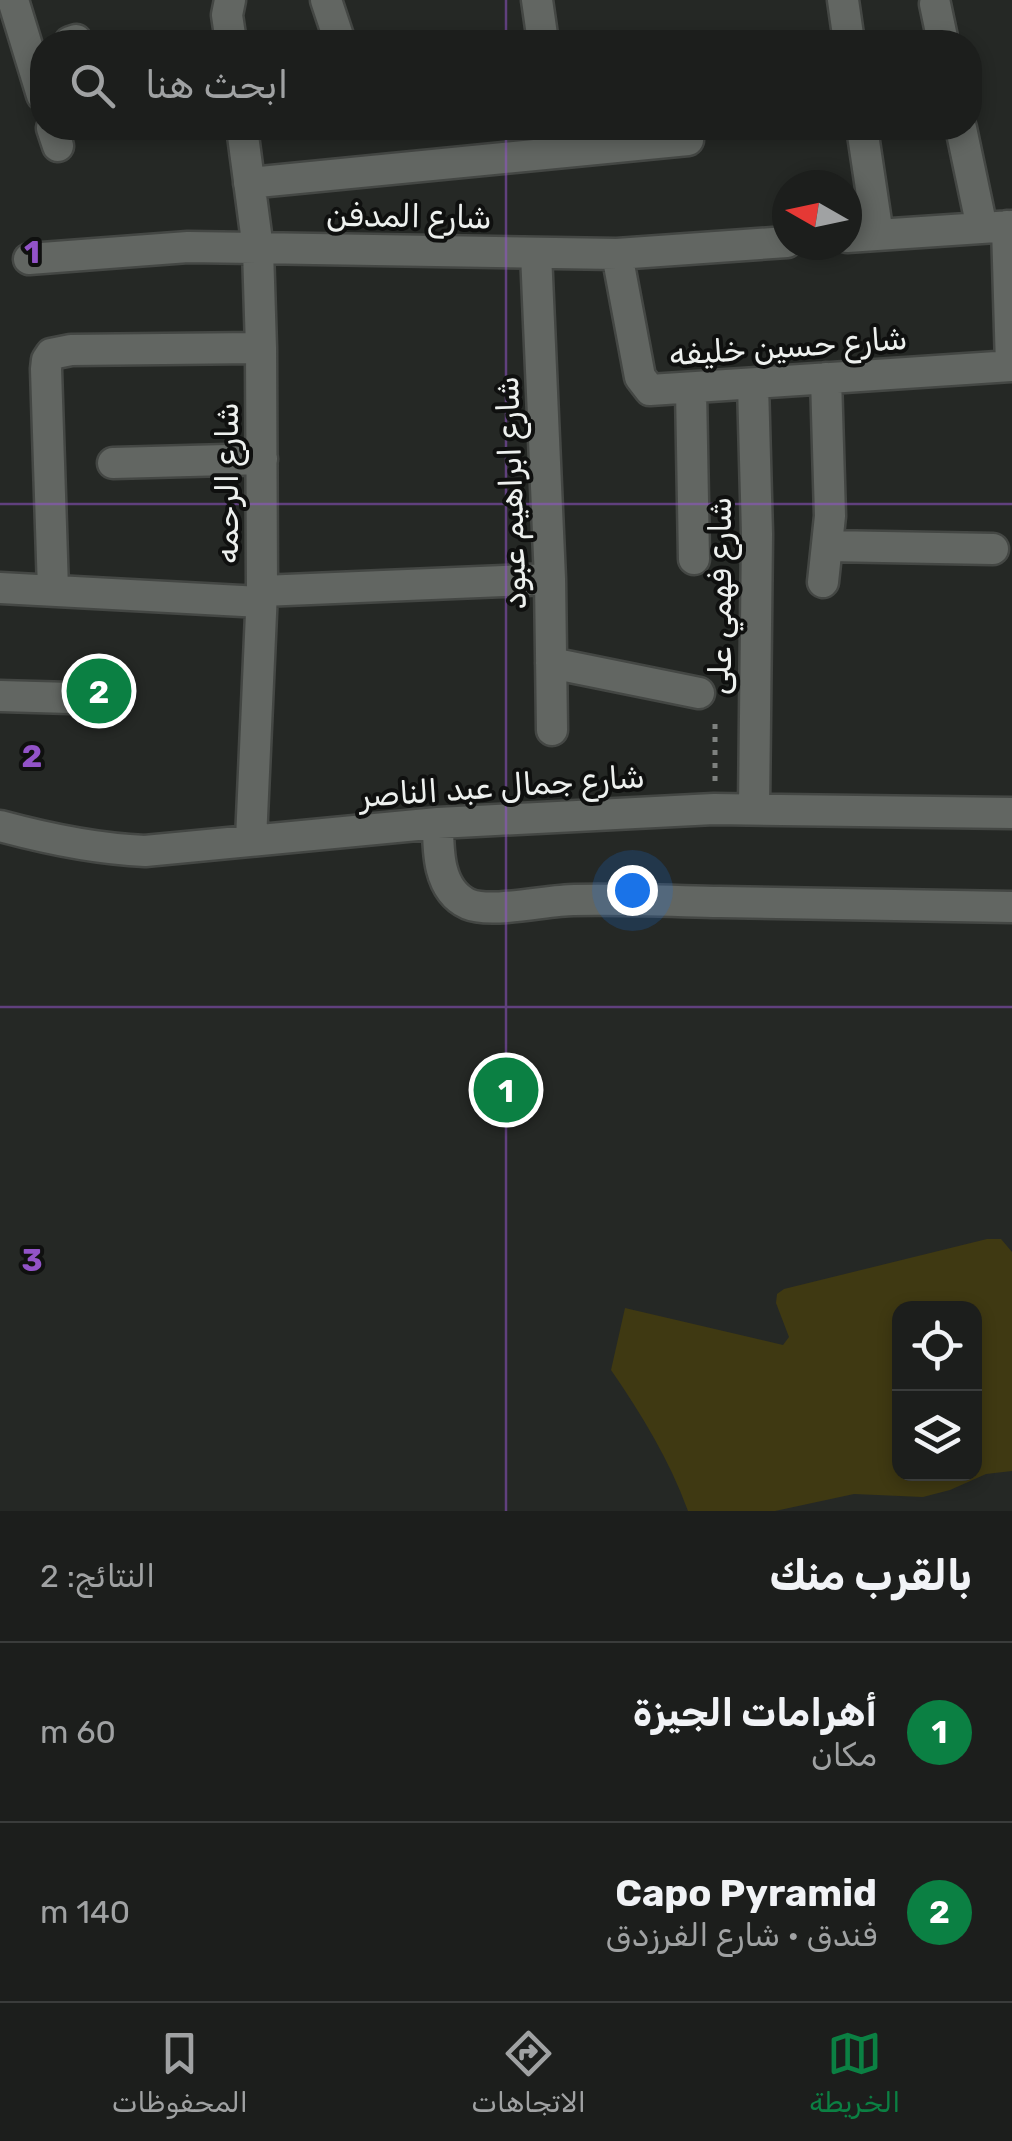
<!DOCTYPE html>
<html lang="ar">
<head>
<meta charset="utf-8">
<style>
	body { margin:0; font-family:Rubik,"Noto Sans Arabic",sans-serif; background:#252725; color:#f1f3f6; direction:rtl }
	.controls { position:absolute; right:30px; bottom:30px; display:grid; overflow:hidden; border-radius:20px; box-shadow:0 5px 15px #0003 }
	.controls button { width:90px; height:90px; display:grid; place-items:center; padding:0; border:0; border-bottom:2px solid #3a3c3b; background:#1c1e1c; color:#f1f3f6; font:50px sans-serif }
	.compass { position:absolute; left:772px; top:170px; width:90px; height:90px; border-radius:50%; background:#1c1e1c; box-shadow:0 5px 15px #0003; rotate:279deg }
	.you { position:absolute; left:632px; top:890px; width:35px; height:35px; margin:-25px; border:8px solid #fff; border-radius:50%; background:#1a73e8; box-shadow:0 0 0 15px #1a73e833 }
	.badge { display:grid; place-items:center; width:65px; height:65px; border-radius:50%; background:#0b8043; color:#fff; font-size:32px; font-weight:700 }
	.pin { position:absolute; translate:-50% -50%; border:5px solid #fff; box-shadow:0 2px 10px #0006 }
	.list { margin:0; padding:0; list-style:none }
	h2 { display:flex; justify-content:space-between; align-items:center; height:130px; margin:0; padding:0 40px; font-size:42px }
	h2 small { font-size:32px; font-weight:400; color:#a0a2a3 }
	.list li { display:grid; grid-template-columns:65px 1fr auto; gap:30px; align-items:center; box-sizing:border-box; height:180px; padding:0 40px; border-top:2px solid #3a3c3b }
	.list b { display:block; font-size:38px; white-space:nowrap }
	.list p { margin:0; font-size:32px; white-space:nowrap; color:#a0a2a3 }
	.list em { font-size:32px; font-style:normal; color:#a0a2a3 }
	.icon { flex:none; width:55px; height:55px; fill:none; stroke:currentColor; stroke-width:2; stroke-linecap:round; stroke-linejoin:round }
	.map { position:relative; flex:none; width:1012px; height:1511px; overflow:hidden; direction:ltr }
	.search { position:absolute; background:#1c1e1c; box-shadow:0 5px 15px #0003; left:30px; right:30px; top:30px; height:110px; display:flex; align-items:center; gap:25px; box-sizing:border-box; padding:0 35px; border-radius:40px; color:#a0a2a3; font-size:38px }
	.sheet { height:490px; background:#1c1e1c }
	nav { display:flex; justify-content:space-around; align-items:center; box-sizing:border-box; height:140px; border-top:2px solid #3a3c3b; background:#1c1e1c; font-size:28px; color:#a0a2a3 }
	nav a { display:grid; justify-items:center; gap:5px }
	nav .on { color:#0b8043 }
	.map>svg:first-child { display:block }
	.green { fill:#3f3912; fill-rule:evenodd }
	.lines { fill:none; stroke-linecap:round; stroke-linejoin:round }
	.minor-casing { stroke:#444744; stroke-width:35 }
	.path { stroke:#7e817f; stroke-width:5; stroke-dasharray:5 8; stroke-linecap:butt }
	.minor { stroke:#626662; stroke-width:30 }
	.grid { fill:none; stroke:#9253c8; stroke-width:2.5; stroke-opacity:0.55 }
	.labels { text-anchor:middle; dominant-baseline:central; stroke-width:8; stroke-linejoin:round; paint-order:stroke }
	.street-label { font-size:32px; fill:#edf0ee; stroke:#0f100f }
	.grid-label { font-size:32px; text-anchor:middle; font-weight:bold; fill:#9253c8; stroke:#0f100f; stroke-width:8; stroke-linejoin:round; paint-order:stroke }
</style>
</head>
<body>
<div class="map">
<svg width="1012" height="1511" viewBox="0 0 1012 1511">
	<rect width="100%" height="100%" fill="#252825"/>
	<path class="green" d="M987,1239H1001L1012,1252V1471L986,1474L950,1490L923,1497L854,1494L775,1511H688C669,1459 642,1415 611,1370L625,1308L783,1345L789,1337L776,1303L777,1294L784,1289ZM900,1308H974V1474H900Z"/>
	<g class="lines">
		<defs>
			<path id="minor" d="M13,0L42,95
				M230,0L227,15L231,42
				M326,0L340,42
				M537,0L543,42
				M843,0L849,42
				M935,4L943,42
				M70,42L76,40
				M52,128L58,146
				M242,128L258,249L261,348L262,591L251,840
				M862,128L878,235
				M961,128L982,228
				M249,183L688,140
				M1007,226L1011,366
				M847,237L1012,226
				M536,253L550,579L552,730
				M617,254L640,377L650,390L1012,366
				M29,259L188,247L617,254L787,242
				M753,384L757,534L754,808
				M691,389L694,559
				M113,463L262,459
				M828,546L993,549
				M823,582L830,516L826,378
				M0,588L261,602
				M53,590L46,369L47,360L51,354L71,350L261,348
				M262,591L550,579
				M551,663L699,693
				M0,696L71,698
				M438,823C438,851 438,890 468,904C491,914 547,900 574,900C623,899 672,901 720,902C817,904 915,905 1012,907
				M0,826C48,839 95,849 145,851L438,823L714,809L1012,813"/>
		</defs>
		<use href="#minor" class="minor-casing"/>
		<path class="path" d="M715,781V717"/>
		<use href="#minor" class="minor"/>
	</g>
	<path class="grid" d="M506,0V42M506,128V1511M0,504H1012M0,1007H1012"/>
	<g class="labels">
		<g class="street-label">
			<text transform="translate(409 216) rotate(1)">شارع المدفن</text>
			<text transform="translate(788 346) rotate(-4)">شارع حسين خليفه</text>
			<text transform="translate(227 483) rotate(-90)">شارع الرحمه</text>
			<text transform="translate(511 493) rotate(-92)">شارع ابراهيم عبود</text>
			<text transform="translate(720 596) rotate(-90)">شارع فهمي على</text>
			<text transform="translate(502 786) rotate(-4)">شارع جمال عبد الناصر</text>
		</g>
	</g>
	<g class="grid-label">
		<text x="32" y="263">1</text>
		<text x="32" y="767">2</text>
		<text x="32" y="1271">3</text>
	</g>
</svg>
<div class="controls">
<button><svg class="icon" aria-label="locate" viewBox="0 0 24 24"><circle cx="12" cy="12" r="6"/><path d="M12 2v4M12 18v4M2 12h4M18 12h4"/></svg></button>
<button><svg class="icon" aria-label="layers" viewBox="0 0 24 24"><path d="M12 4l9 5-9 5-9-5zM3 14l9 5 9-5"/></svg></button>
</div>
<svg class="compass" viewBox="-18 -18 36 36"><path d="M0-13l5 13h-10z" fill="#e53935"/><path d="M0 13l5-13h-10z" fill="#a0a2a3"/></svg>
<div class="you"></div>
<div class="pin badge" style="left:506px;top:1090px">1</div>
<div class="pin badge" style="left:99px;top:691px">2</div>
<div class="search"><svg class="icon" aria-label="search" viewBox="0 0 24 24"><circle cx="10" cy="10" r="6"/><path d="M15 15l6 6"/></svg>ابحث هنا</div>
</div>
<section class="sheet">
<h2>بالقرب منك<small>النتائج: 2</small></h2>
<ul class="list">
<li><span class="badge">1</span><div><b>أهرامات الجيزة</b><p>مكان</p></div><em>60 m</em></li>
<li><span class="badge">2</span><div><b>Capo Pyramid</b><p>فندق · شارع الفرزدق</p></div><em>140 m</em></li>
</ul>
</section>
<nav>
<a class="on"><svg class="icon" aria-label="map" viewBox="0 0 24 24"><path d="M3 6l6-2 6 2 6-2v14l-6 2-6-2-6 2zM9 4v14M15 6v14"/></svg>الخريطة</a>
<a><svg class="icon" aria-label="directions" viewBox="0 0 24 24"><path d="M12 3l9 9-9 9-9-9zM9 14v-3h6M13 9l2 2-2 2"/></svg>الاتجاهات</a>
<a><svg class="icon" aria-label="saved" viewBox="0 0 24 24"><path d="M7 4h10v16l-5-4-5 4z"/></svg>المحفوظات</a>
</nav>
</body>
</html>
